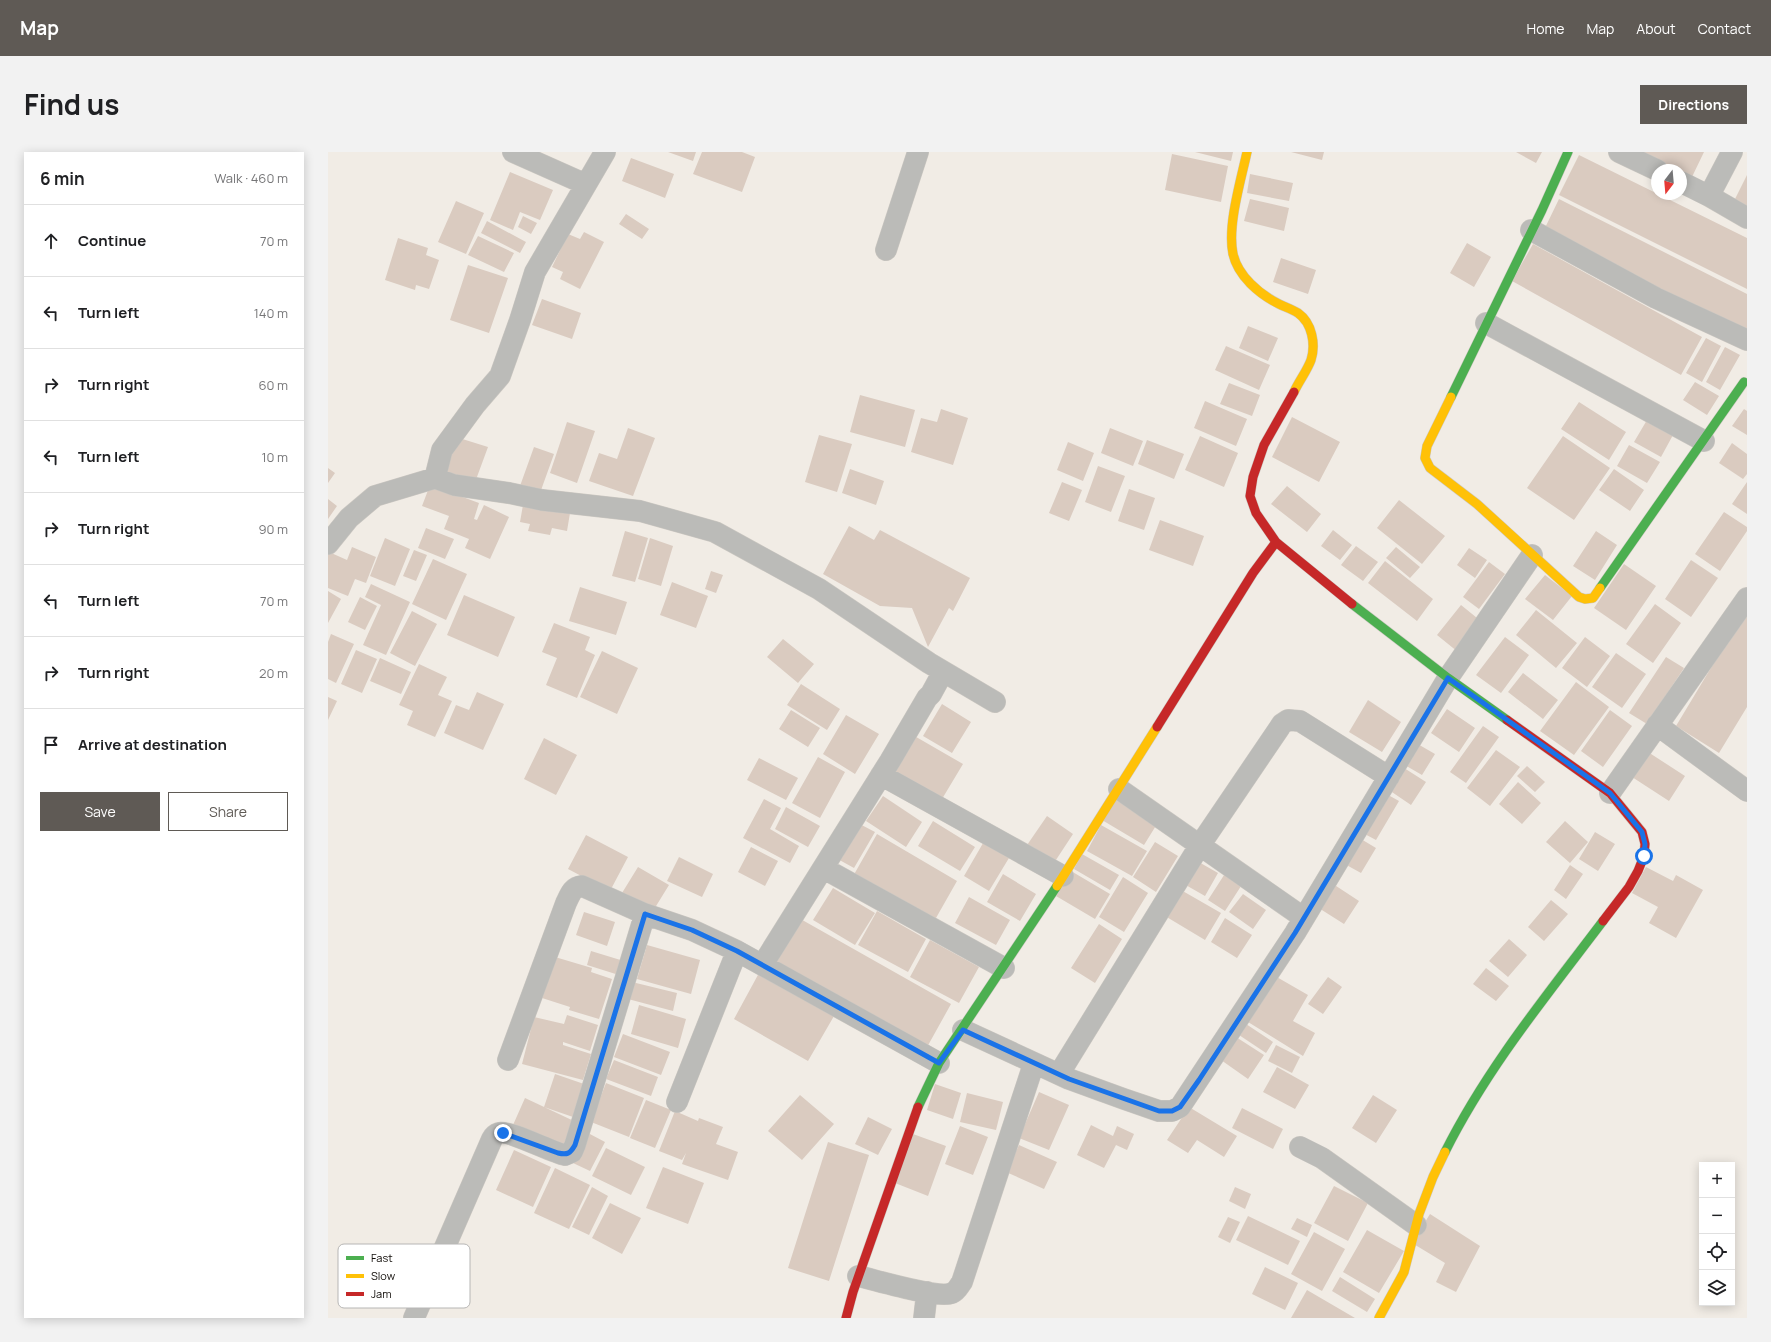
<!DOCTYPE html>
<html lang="en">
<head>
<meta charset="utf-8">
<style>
	body { margin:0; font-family:Manrope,sans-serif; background:#f2f2f2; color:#202124 }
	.controls { position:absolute; right:12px; bottom:12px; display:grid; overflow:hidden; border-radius:0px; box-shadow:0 2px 10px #0003 }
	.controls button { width:36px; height:36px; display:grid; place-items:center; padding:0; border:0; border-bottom:1px solid #e0e0e0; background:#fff; color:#202124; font:20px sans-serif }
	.compass { position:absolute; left:1323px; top:12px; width:36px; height:36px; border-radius:50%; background:#fff; box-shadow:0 2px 10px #0003; rotate:196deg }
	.stop { position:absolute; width:12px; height:12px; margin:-9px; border:3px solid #1a73e8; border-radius:50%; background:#fff }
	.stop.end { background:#1a73e8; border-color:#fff; box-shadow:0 1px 4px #0008 }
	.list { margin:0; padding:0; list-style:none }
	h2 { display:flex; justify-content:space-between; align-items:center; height:52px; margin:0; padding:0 16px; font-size:17px }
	h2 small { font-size:13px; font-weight:400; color:#757577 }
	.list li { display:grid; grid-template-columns:26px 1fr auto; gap:12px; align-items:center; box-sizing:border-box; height:72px; padding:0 16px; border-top:1px solid #e0e0e0 }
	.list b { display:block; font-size:15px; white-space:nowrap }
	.list em { font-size:13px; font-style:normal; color:#757577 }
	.actions { display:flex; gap:8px; padding:12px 16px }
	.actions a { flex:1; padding:9px 0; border:1px solid #5f5a55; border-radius:0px; text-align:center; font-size:14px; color:#5f5a55 }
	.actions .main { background:#5f5a55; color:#fff }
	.icon { flex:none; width:22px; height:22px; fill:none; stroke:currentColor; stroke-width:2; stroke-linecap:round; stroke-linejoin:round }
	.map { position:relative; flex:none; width:1419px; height:1166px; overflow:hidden; border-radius:0px }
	header { display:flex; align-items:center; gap:24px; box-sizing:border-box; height:56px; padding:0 20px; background:#5f5a55; color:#fff }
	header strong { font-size:19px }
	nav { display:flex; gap:22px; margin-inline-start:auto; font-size:14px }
	.intro { display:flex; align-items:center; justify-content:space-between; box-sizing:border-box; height:96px; padding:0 24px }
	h1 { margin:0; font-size:28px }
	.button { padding:10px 18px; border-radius:0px; background:#5f5a55; color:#fff; font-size:14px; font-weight:700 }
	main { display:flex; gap:24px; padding:0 24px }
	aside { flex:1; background:#fff; border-radius:0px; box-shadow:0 2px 10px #0003 }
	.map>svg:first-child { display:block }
	.building { fill:#dacbc0 }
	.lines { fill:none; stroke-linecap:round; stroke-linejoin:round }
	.street-casing { stroke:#ccc8c2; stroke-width:22 }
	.fast-casing { stroke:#ccc8c2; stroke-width:10 }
	.slow-casing { stroke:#ccc8c2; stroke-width:10 }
	.jam-casing { stroke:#ccc8c2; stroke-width:10 }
	.street { stroke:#bbbbb8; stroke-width:21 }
	.fast { stroke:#4caf50; stroke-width:9 }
	.slow { stroke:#ffc107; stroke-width:9 }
	.jam { stroke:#c62828; stroke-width:9 }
	.route { stroke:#1a73e8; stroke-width:5 }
	.key { fill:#fff; stroke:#b7b6b5; stroke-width:1 }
	.key-label { font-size:11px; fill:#100c08 }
</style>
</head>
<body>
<header>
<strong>Map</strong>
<nav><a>Home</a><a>Map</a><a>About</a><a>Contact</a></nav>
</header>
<div class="intro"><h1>Find us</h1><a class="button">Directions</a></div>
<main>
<aside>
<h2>6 min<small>Walk · 460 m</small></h2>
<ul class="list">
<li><svg class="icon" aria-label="ahead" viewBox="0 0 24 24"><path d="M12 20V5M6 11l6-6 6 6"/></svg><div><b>Continue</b></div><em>70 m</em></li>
<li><svg class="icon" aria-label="left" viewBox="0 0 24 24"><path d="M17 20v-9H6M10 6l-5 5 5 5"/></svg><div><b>Turn left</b></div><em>140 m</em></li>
<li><svg class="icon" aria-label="right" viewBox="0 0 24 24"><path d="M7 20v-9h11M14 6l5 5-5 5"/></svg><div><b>Turn right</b></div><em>60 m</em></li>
<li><svg class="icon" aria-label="left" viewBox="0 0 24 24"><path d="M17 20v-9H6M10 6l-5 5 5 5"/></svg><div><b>Turn left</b></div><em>10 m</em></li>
<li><svg class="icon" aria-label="right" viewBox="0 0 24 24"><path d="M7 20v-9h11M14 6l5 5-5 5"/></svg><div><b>Turn right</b></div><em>90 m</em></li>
<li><svg class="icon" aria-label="left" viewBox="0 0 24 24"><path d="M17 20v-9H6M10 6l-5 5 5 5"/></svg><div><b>Turn left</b></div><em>70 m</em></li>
<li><svg class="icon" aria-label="right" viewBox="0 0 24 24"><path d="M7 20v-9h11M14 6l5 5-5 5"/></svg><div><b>Turn right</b></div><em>20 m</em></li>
<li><svg class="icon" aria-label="arrive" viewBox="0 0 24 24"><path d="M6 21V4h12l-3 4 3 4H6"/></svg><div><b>Arrive at destination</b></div></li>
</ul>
<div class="actions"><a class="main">Save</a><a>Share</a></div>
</aside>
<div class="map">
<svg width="1419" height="1166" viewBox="0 0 1419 1166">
	<rect width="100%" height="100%" fill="#f1ece5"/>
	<path class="building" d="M340,0H368L365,9Z
		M374,0H414L427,5L414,40L365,22Z
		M867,0H905L903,9Z
		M963,0H996L994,8Z
		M1188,0H1214L1208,11Z
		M1310,0H1376L1363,27L1353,22V18H1345Z
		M844,2L900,14L893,50L837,38Z
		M1251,3L1419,86V137L1231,43Z
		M303,6L346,22L337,46L294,29Z
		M182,20L225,38L212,68L192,60L185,78L162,68Z
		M922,22L965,31L961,49L919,41Z
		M1419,23V58L1405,51Z
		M922,47L961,56L956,79L916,69Z
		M1231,47L1419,142V184L1215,80Z
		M128,49L156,61L138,102L110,90Z
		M298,62L321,77L314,87L291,72Z
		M195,64L209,71L203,82L190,75Z
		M159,69L198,90L192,101L153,81Z
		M256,80L276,90L252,137L232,127L235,120L224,115L240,82L252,87Z
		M150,84L186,101L176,120L140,103Z
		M70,86L100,96L98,103L111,108L101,137L88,133L87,138L57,128Z
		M1139,91L1163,105L1146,135L1122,121Z
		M1205,92L1374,185L1353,223L1184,129Z
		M953,106L988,118L980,142L945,130Z
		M140,113L180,126L161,181L122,168Z
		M214,147L253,161L244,187L204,173Z
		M920,174L950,186L940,209L911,196Z
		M1378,186L1393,194L1374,230L1358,221Z
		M898,194L942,213L931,238L887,218Z
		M1397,195L1412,203L1392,238L1378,230Z
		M1367,230L1391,244L1379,263L1355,248Z
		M901,231L932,243L924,264L892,252Z
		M532,243L587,258L577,295L522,280Z
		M877,249L919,267L908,294L866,276Z
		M1251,250L1298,280L1281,308L1233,277Z
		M613,257L640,266L625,313L583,300L593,266L609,270Z
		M1416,257L1419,259V283L1404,274Z
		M964,265L1012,290L991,330L944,305Z
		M1319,268L1345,283L1333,305L1306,290Z
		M239,270L267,279L249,331L222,321Z
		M300,276L327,286L305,344L261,329L271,301L289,307Z
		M782,276L815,289L805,314L773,301Z
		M491,283L524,292L509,340L477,330Z
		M872,284L910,301L896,335L857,318Z
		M1235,284L1282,316L1246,368L1199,336Z
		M128,285L160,295L146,333L115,323Z
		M819,288L856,302L846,327L810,312Z
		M740,290L766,301L755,329L729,318Z
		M1404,291L1419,302V322L1415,327L1391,311Z
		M1301,293L1332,310L1319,331L1289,314Z
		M206,295L226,302L212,341L192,334Z
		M770,314L797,324L783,360L757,350Z
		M0,316L7,321L0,331Z
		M522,317L556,329L548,353L514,341Z
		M1286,317L1316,338L1302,359L1271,338Z
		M734,330L754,338L741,369L721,361Z
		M1419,330V362L1404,352Z
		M102,333L151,351L146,367L149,368L156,353L181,365L162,407L137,396L141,387L116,377L121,364L94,354Z
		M959,334L993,362L979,380L943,352Z
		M801,337L827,346L816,378L790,369Z
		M0,347L9,354L0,367Z
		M1071,348L1117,384L1094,412L1049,376Z
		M195,353L242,361L239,379L224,376L222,383L200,379L202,372L192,370Z
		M1396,360L1419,375V379L1392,419L1367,402Z
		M832,368L876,384L865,414L821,398Z
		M521,374L546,388L552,378L642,426L625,459L621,456L600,495L584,456L552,454L495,422Z
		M98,376L126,387L117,407L90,396Z
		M1005,378L1024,393L1012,408L993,394Z
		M297,379L320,386L307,430L284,424Z
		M1268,379L1289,393L1267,428L1245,414Z
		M57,386L82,397L67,434L42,424Z
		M322,386L345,394L333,434L310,427Z
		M1028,394L1050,410L1035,429L1013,413Z
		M24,395L48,405L38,431L27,427L20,444L0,436V402L1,400L19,408Z
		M1068,395L1092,415L1082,426L1058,406Z
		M1141,396L1159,408L1147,426L1129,413Z
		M86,398L99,403L88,429L75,424Z
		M105,407L139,422L118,468L84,452Z
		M1363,408L1390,426L1363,465L1337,447Z
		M1057,409L1105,447L1089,469L1040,431Z
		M1161,410L1177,422L1151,457L1135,445Z
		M1296,412L1328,434L1298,478L1266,456Z
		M383,419L395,423L388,441L377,437Z
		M1217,423L1244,444L1225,468L1197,447Z
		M344,430L380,444L368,476L332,463Z
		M43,432L82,450L58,503L35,493L53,453L37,445Z
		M252,435L299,450L288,483L241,469Z
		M0,439L13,447L0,471Z
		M136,443L187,465L170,505L119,483Z
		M32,445L49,454L37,478L20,470Z
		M1327,452L1353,471L1325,511L1298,492Z
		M1133,453L1154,470L1130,500L1109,483Z
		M1419,456V555L1391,601L1348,574Z
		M1208,458L1249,491L1228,516L1188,483Z
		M84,459L109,472L87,514L62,501Z
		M226,471L262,485L257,498L267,503L249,546L218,533L229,506L214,500Z
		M3,482L26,492L8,531L0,527V490Z
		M1177,485L1201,503L1173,541L1148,523Z
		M1257,485L1282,504L1259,535L1234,516Z
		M455,487L486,512L470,531L439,505Z
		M28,498L49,507L34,541L13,532Z
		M274,499L310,516L289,562L252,545Z
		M1288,501L1318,522L1294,556L1264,535Z
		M1338,505L1356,516L1319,572L1301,561Z
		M52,506L83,520L73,542L42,529Z
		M91,512L119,525L110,543L124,549L107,585L79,573L85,559L71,553Z
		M1195,521L1230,548L1215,567L1180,540Z
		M1248,530L1281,555L1246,603L1212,579Z
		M473,532L512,557L499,578L459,553Z
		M149,540L176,552L155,598L116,581L128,553L141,558Z
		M0,545L9,549L0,568Z
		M1040,548L1073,570L1054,600L1021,580Z
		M614,552L643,570L624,601L595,584Z
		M1119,557L1147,576L1131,600L1103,581Z
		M463,558L492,576L480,595L451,577Z
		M1282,558L1304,574L1275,615L1253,599Z
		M518,563L551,582L527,622L495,602Z
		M1155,574L1171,585L1138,631L1122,620Z
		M583,582L635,612L611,652L559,622Z
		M216,586L249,603L228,643L196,627Z
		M1088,591L1107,602L1094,623L1075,612Z
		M1168,598L1192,615L1162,654L1139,636Z
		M1320,600L1357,624L1341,649L1304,625Z
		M490,605L517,620L492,666L464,651Z
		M431,606L470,626L458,648L419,628Z
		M1073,614L1098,630L1083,653L1058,636Z
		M1199,614L1217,630L1207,640L1189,624Z
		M1190,630L1213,651L1194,672L1171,652Z
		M1053,639L1071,649L1048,688L1031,679Z
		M555,644L594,670L578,695L538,669Z
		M436,647L453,656L442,677L471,694L462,711L415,686Z
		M786,647L829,672L816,693L774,668Z
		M458,655L492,674L480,695L447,677Z
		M719,664L745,682L724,714L697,696Z
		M526,669L547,680L526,716L506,705Z
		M605,669L647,695L632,719L590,694Z
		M1237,669L1260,690L1242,711L1218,690Z
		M773,673L819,699L804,724L759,699Z
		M1267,680L1287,692L1270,719L1251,707Z
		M549,682L629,729L604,773L524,726Z
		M258,683L300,705L282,739L240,717Z
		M1028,684L1048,696L1033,721L1013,710Z
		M658,686L684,701L661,739L636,724Z
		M827,690L850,704L828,740L805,725Z
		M423,695L450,709L437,734L410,720Z
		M754,702L791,723L782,738L746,717Z
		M351,705L385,722L374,745L339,729Z
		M869,709L890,721L877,744L856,732Z
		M1242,713L1255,722L1238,747L1226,738Z
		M310,715L341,733L325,759L294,741Z
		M1318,715L1345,729L1348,723L1375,738L1348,786L1321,771L1330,755L1304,741Z
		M743,719L782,742L767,767L728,744Z
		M898,720L915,731L897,759L880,748Z
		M675,722L708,742L692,769L659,750Z
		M795,725L820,741L796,780L771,765Z
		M1002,730L1031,749L1016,772L986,753Z
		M505,736L547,761L527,793L485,768Z
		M853,738L893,761L877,788L837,764Z
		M915,742L938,758L925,777L901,760Z
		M641,745L682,768L668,793L627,771Z
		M1223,748L1240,762L1216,789L1200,775Z
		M549,759L598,787L580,820L530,793Z
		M256,760L287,770L279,794L248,783Z
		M469,765L623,852L598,897L443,809Z
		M897,766L924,783L909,806L883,790Z
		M771,772L794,787L767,831L743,816Z
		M1181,787L1199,803L1180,825L1161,809Z
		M602,788L651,815L631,851L582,825Z
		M319,793L372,808L363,842L309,827Z
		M263,799L299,810L294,824L259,813Z
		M227,805L264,816L263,820L284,827L271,867L241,858L242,855L214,846Z
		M1158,816L1181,834L1168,849L1145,832Z
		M431,821L506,864L480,909L406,867Z
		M947,824L980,843L965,869L987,881L975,904L920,870Z
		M1000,825L1014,835L995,862L980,852Z
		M304,830L349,841L345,859L300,847Z
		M311,853L358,867L350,896L303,882Z
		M239,863L270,873L262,899L235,890V893L263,902L255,928L194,912L206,865L236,872Z
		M918,872L945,890L938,901L911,883Z
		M295,882L342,900L333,923L286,905Z
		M908,885L936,903L920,927L893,908Z
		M948,893L972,905L964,921L940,909Z
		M286,908L330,925L323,944L278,927Z
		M949,915L981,933L967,957L935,940Z
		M227,922L256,932L245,965L216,955Z
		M278,931L316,946L301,985L263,970Z
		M607,932L633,941L625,967L599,958Z
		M711,940L741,953L721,998L691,986Z
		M639,941L675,950L668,978L632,970Z
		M472,943L506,972L474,1008L440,979Z
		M1045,943L1069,958L1048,991L1024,976Z
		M197,946L248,970L235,997L185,973Z
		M318,948L343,958L327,996L302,986Z
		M861,955L909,984L896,1005L869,988L860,1001L839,988Z
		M914,956L955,977L945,997L904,976Z
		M347,959L370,969L371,966L395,975L388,992L410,1000L400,1028L354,1012L358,1001L354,1008L331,999Z
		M540,965L564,977L550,1003L527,992Z
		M763,973L785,984L789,974L806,982L799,998L788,993L776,1016L749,1003Z
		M632,974L660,985L645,1023L617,1012Z
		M260,981L277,990L262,1019L245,1011Z
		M585,982L618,994L600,1044L567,1031Z
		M500,990L541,1003L501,1129L460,1116Z
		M691,993L729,1010L716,1037L678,1020Z
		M278,996L317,1015L303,1043L264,1024Z
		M186,998L223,1015L205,1055L168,1038Z
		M335,1015L376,1031L360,1072L318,1056Z
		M227,1016L262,1033L241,1077L206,1061Z
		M1006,1034L1040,1051L1020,1089L986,1071Z
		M264,1035L280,1044L261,1083L244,1075Z
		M907,1035L923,1042L917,1057L901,1049Z
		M282,1051L313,1066L294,1102L264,1086Z
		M1102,1062L1152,1094L1128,1140L1108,1130L1117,1111L1084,1091Z
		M920,1064L972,1089L960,1113L908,1088Z
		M900,1065L912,1070L902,1091L890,1085Z
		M969,1066L984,1073L979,1085L963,1077Z
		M1039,1078L1076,1099L1051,1141L1015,1120Z
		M986,1080L1017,1097L994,1139L963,1122Z
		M937,1115L970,1131L957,1158L924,1142Z
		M1012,1125L1047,1147L1039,1160L1004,1139Z
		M979,1138L1027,1166H963Z"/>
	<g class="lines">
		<defs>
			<path id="street" d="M185,0L257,32
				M1291,0L1329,18
				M1353,30L1381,44L1419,66
				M1381,44L1404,0
				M1203,78L1328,146L1419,188
				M558,98L590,0
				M1158,171L1376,289
				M107,326L126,333L181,341L214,348L312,359L387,380L491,437L601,511L667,550
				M0,392L21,366L47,344L107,326L114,298L147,253L172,224L192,168L207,120L277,0
				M1329,573L1419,639
				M553,623L735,724
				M791,637L976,766
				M1282,641L1419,446
				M495,716L676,816
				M435,812L562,609L599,546L603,542L615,520
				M635,878L741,927L796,947L831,959H844L852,955L967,781L1120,526L1204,403
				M180,908L238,751C242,743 244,735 254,734L317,762L364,778L409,799L611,911
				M731,922L872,693L954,572L960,568L972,569L1061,625
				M349,950L409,799
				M972,995L994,1006L1088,1073
				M530,1124C548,1128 610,1147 624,1141C629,1139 631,1134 634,1130L706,911
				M86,1166L164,987C165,985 168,982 171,981C181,978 223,1000 237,1003L244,1000L247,993L317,762
				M596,1166L599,1140"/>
			<path id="fast" d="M1123,245L1214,58L1240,0
				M1272,436L1416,230
				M1024,452L1120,526L1179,568
				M590,955L611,911L729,734
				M1117,1000C1159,916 1219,843 1275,769"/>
			<path id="slow" d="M919,0C913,28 899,74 905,102C910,124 931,142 951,152C957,155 964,157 970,161C984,171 988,192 983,208C979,219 971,229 966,240
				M1123,245L1099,294L1097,306L1102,316L1149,352L1251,445L1257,447L1265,446L1272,436
				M729,734L829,575
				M1051,1166L1076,1120L1091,1062L1105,1025L1117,1000"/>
			<path id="jam" d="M966,240L936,293L925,325L922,344L928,361L948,390L1024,452
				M1179,568L1282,641L1314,680L1317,692L1316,704L1310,719L1301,735L1275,769
				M829,575L925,421L948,390
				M518,1166L525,1140L590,955"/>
		</defs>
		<use href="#street" class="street-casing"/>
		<use href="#fast" class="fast-casing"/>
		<use href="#slow" class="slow-casing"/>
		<use href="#jam" class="jam-casing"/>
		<use href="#street" class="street"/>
		<use href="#fast" class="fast"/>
		<use href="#slow" class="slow"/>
		<use href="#jam" class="jam"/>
	</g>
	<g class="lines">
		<path class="route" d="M175,981L230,1001C239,1003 242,1002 247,993L317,762L364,778L409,799L611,911L635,878L741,927L831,959H844L852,955L871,928L967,781L1120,526L1282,641L1314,680L1317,692L1316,704"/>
	</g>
	<rect x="10" y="1092" width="132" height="64" rx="6" class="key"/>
	<rect x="18" y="1104" width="18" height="4" fill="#4caf50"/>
	<rect x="18" y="1122" width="18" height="4" fill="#ffc107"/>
	<rect x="18" y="1140" width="18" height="4" fill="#c62828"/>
	<g class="key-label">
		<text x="43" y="1110">Fast</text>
		<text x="43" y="1128">Slow</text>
		<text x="43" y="1146">Jam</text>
	</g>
</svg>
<div class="controls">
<button>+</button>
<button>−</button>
<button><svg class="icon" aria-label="locate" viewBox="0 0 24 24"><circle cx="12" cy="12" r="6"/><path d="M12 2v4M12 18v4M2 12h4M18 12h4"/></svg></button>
<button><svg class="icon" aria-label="layers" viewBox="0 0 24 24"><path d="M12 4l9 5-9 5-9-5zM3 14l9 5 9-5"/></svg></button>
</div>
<svg class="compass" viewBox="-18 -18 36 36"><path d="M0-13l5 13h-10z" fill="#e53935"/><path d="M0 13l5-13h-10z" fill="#757577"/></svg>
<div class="stop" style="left:1316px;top:704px"></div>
<div class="stop end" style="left:175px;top:981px"></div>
</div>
</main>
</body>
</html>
